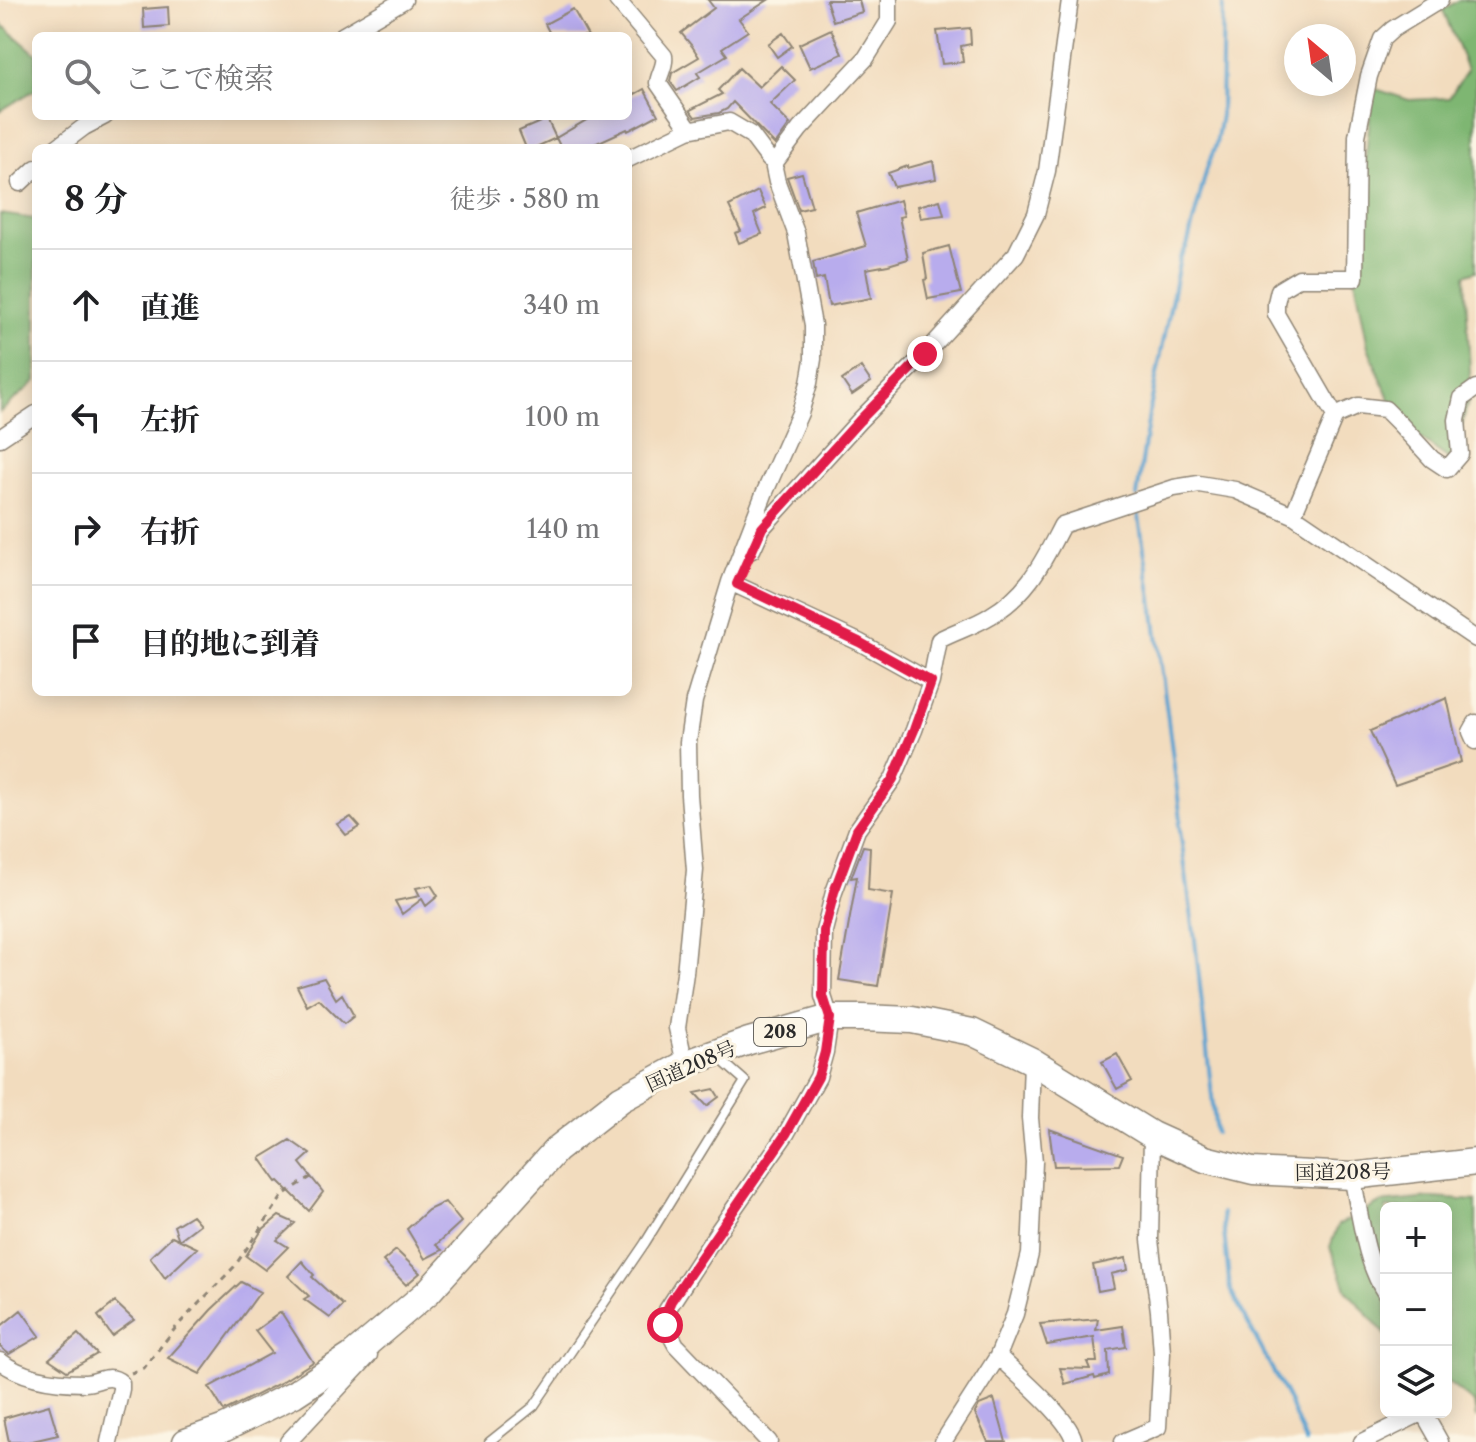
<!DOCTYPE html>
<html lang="ja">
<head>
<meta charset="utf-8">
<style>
	body { margin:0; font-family:"Libre Caslon Text","Noto Serif JP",serif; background:#f6f6f6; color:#202124 }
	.controls { position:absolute; right:24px; bottom:24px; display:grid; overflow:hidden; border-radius:12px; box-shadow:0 4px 20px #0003 }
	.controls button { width:72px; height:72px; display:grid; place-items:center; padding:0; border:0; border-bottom:2px solid #e0e0e0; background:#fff; color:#202124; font:40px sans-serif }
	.compass { position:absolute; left:1284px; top:24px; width:72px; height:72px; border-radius:50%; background:#fff; box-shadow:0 4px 20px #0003; rotate:331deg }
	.stop { position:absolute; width:24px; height:24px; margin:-18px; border:6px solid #e11d48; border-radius:50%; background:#fff }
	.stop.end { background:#e11d48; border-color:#fff; box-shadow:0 2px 8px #0008 }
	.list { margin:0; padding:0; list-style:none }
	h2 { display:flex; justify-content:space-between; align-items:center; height:104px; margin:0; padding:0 32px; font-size:34px }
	h2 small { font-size:26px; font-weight:400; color:#757577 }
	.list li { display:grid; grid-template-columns:52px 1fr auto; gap:24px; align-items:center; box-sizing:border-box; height:112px; padding:0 32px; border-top:2px solid #e0e0e0 }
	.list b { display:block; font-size:30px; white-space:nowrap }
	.list em { font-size:26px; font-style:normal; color:#757577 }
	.icon { flex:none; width:44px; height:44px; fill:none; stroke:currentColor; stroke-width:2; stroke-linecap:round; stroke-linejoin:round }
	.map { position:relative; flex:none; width:1476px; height:1442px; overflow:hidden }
	.search { position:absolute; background:#fff; box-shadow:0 4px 20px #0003; left:32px; top:32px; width:600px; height:88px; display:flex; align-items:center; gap:20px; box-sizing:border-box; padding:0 28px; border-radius:12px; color:#757577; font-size:30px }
	.panel { position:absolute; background:#fff; box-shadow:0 4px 20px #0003; left:32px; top:144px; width:600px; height:552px; border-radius:12px }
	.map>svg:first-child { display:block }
	.forest { fill:#7eb672; stroke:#54704e; stroke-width:2 }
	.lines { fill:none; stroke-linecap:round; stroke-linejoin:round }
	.stream { stroke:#59a1d0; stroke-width:4 }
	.building { fill:#b8aced }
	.service-casing { stroke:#8e8474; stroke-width:11 }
	.minor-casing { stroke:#8e8474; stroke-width:19 }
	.trunk-casing { stroke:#8e8474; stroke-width:29 }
	.path { stroke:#8e8474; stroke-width:3; stroke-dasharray:6 6; stroke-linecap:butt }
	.service { stroke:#fff; stroke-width:8 }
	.minor { stroke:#fff; stroke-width:16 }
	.trunk { stroke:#fff; stroke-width:26 }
	.route { stroke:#e11d48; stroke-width:10 }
	.labels { text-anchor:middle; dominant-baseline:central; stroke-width:6; stroke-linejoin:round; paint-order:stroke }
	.shield { fill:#fcf5e5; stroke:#6a6863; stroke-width:2 }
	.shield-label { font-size:18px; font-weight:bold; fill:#2b2b2b }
	.street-label { font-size:20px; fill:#2b2b2b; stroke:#fcf5e5 }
</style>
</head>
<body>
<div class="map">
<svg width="1476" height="1442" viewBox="0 0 1476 1442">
	<rect width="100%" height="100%" fill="#fcf5e5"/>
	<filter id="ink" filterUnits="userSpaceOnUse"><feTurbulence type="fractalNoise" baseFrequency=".0125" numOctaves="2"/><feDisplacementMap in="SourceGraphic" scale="16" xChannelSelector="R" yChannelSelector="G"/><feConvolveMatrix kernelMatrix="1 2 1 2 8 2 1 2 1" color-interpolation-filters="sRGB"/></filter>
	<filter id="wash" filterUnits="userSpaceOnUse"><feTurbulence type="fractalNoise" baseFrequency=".006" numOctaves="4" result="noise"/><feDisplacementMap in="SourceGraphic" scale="32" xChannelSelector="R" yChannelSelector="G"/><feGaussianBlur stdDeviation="1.8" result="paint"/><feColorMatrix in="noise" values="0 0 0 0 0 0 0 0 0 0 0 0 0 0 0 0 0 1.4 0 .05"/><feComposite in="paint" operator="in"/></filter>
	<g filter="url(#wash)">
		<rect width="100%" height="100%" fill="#f2dcbe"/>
		<path class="forest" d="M1459,0H1476V271L1465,275L1471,390L1453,462L1399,423L1368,347L1355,278L1361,203L1373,88L1409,100L1449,98L1467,70L1443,10Z
			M0,23L36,54V89L0,111Z
			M0,214L36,219V381L0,412Z
			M1432,1198L1476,1201V1419L1474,1403L1446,1381V1208H1386V1335L1347,1291L1330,1247L1338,1225L1380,1203Z"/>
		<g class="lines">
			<path class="stream" d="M1137,496L1149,414L1180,258L1187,246L1207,168L1216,144L1221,115L1223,0
				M1137,505L1154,612L1181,820L1179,823L1195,940L1216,1133
				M1222,1213L1230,1289L1288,1399L1306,1442"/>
		</g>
		<g id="blocks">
			<path class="building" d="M708,0H768L739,19L748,31L722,48L727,55L697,73L700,77L677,91L670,81L672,73L699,57L692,46L681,33L714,8Z
				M826,0H859L862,12L833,21Z
				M168,7L169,26L144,28L143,9Z
				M573,9L588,36H551L545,24Z
				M970,28L971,44L961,46L963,62L942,64L937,31Z
				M831,29L842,54L810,68L799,44Z
				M783,33L792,46L777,57L768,44Z
				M781,66L795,80L770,104L790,124L775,145L733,102L727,109L719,113L695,117L690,110L722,94L718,90L739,68L759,87Z
				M644,89L658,115L628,131L627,129L586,148H561L556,138L590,118L596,116H628V98Z
				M547,119L556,138L534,148H526L519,131Z
				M933,161L936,179L894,187L888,173L908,166V168Z
				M802,173L812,207L799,210L787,177Z
				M758,191L766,208L754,214L762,234L739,243L735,233L741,231L729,206Z
				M900,200L904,216L899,217L908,259L888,265L866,269L871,298L829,306L824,278L816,280L813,262L866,246L856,213Z
				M940,200L944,215L921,218L918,206Z
				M949,246L961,293L928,299L924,280L927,279L923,253Z
				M861,367L871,382L852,395L842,380Z
				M1447,698L1461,762L1395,785L1370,731Z
				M351,817L360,827L346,835L337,824Z
				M863,846L870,847L868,890L893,894L878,986L839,980L857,877L851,878Z
				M431,885L438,896L426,906L422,899L402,914L395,901L420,896L416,888Z
				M324,978L336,999L342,994L354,1016L344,1024L319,999L307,1006L297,986Z
				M1117,1054L1132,1081L1117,1089L1102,1062Z
				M714,1089L719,1097L707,1106L695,1093Z
				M1049,1129L1123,1155L1119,1165L1054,1166Z
				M290,1140L310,1154L300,1163L323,1192L309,1211L279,1181L277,1182L260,1158Z
				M445,1202L461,1222L436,1245L442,1250L425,1259L407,1229L428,1210Z
				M192,1215L200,1224L179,1240L174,1226Z
				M279,1216L295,1223L277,1240L288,1247L265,1270L246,1256L262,1230Z
				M172,1236L197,1248L165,1278L150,1257Z
				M396,1250L420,1273L406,1285L383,1261Z
				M1126,1258L1128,1270L1111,1274L1114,1288L1098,1291L1093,1265Z
				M302,1261L314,1275L312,1277L343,1305L330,1318L304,1299L309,1296L288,1276Z
				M241,1282L260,1292L200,1374L168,1358L211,1310Z
				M115,1302L134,1320L112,1336L98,1316Z
				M21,1310L40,1336L9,1354L0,1347V1327Z
				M281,1312L313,1362L280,1383L224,1411L209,1387L272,1353L255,1331Z
				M1098,1319L1096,1330L1123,1326L1126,1347L1108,1350L1109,1375L1095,1379L1094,1376L1065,1384L1060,1368L1090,1369L1087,1362H1097L1094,1337L1047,1345L1040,1324Z
				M78,1334L97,1354L67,1371L49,1359Z
				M994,1399L1006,1442H988L975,1413L979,1405Z
				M49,1405L58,1435L28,1442H9L4,1418Z"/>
		</g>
	</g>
	<g filter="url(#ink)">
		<use href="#blocks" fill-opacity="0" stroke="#8e8474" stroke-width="2"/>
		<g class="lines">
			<defs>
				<path id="service" d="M489,1442L534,1406L645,1243L745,1081L720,1059"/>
				<path id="minor" d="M617,0L664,56C666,65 659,74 658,83L687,125L688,130
					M342,36L404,0
					M56,148L84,127L105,116
					M628,159L688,130L729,122L751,135L769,159L776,161
					M20,183L36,168
					M1335,416L1276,314V303L1279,290L1299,278H1355L1357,136L1369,76L1382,39L1393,29L1440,0
					M0,438L36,414
					M1293,515L1335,416L1358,406L1385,409L1399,423L1432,459L1447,469L1460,454L1457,420L1462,398L1476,388
					M752,550L762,528L859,421L925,354L1016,254L1036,214L1047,171L1070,0
					M730,582L859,642L931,682
					M1475,741L1471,732L1476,723
					M685,1064L677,1028L685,973L695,870L689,795L688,742L694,701L730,582L764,494L800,413L809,383L813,359V325L796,233L777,182L774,168L776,161L800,129L866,58L889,21V0
					M1352,1176C1360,1213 1365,1263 1386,1294
					M998,1356C1016,1374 1072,1420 1074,1442
					M0,1361C23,1379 55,1383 85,1383C98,1383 109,1372 121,1383V1389L109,1442
					M1423,1412L1440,1442
					M288,1442L369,1355
					M769,1442L676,1345L665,1325L667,1310L719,1230L786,1134L818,1077L825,1052L830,1018L823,996L824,931L834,892L857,830L893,779L914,730L931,682L939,640C956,631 974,626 990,616C1029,593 1042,563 1062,525L1174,488L1199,484L1235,490L1293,515L1476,639
					M943,1442L998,1356L1015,1314L1030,1254L1034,1162L1030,1118L1032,1061
					M1123,1442L1158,1427L1162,1353L1159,1311L1150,1240L1152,1135
					M1362,1442L1423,1412"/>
				<path id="trunk" d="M186,1442L225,1428L294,1394L352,1356L428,1292L556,1150L621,1099L685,1064L749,1041L830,1018H862L912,1020L972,1032L1032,1061L1152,1135L1205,1159L1253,1171L1352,1176L1476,1162"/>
			</defs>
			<use href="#service" class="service-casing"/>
			<use href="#minor" class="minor-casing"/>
			<use href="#trunk" class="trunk-casing"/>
			<path class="path" d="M131,1373L144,1368L177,1326L234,1267L284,1194L311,1177"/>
			<use href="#service" class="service"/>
			<use href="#minor" class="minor"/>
			<use href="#trunk" class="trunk"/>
		</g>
	</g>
	<g class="lines" filter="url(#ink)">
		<path class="route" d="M665,1325L667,1310L671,1301L786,1134L818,1077L825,1052L830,1018L823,996L824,931L834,892L857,830L893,779L914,730L931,682L859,642L737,584L762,528L859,421L925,354"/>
	</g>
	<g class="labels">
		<rect class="shield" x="754" y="1018" width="52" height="28" rx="6"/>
		<g class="shield-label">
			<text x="780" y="1032">208</text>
		</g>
		<g class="street-label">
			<text transform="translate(691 1066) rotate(-24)">国道208号</text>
			<text transform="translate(1343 1172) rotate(-1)">国道208号</text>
		</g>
	</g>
</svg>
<div class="controls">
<button>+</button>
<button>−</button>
<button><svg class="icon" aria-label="layers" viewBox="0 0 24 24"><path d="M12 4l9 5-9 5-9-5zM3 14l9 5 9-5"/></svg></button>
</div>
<svg class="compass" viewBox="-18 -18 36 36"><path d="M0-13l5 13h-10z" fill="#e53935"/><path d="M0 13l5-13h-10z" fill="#757577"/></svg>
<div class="stop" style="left:665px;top:1325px"></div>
<div class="stop end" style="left:925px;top:354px"></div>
<div class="search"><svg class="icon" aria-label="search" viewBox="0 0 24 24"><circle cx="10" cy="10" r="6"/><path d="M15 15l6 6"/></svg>ここで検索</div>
<section class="panel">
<h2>8 分<small>徒歩 · 580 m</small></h2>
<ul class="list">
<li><svg class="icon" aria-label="ahead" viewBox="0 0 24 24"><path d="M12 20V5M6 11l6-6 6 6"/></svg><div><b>直進</b></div><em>340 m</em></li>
<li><svg class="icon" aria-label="left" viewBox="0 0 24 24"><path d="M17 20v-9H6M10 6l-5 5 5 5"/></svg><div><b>左折</b></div><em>100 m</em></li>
<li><svg class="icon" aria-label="right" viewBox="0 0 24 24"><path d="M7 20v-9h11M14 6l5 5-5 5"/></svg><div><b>右折</b></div><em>140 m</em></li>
<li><svg class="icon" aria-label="arrive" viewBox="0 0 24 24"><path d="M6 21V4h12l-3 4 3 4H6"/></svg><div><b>目的地に到着</b></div></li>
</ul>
</section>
</div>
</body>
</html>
